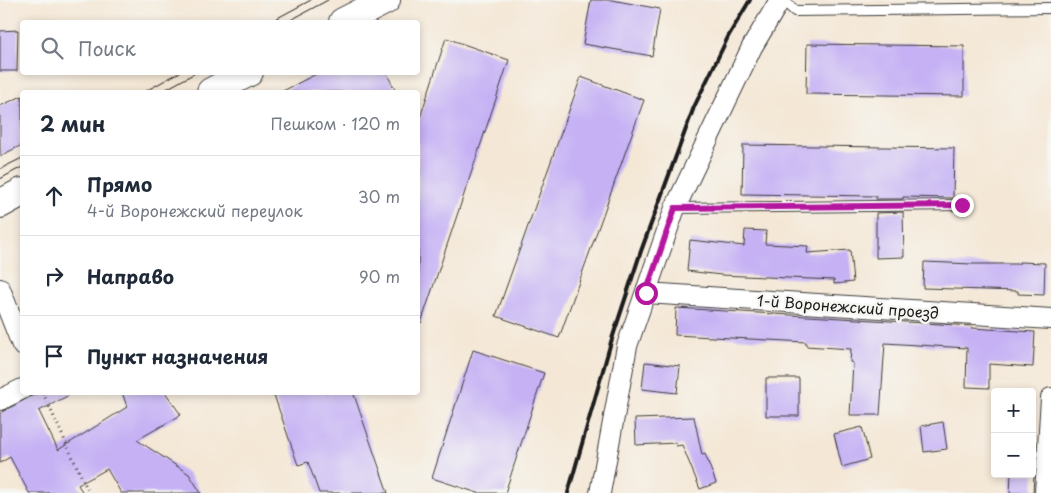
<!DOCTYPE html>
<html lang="ru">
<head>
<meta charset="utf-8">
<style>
	body { margin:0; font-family:"Playpen Sans",sans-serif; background:#f6f6f7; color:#1f2937 }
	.controls { position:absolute; right:15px; bottom:15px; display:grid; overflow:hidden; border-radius:5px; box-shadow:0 2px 8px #0003 }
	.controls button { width:45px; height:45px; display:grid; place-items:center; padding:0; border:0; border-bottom:1px solid #e0e1e3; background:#fff; color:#1f2937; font:25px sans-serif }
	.stop { position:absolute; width:15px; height:15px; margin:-11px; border:4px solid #b5179e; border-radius:50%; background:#fff }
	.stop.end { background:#b5179e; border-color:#fff; box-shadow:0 1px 5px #0008 }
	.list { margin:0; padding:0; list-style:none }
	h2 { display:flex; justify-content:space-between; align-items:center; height:65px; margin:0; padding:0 20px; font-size:21px }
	h2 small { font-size:16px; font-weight:400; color:#747a83 }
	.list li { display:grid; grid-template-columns:32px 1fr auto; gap:15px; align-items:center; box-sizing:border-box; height:80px; padding:0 20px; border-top:1px solid #e0e1e3 }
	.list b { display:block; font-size:19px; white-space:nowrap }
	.list p { margin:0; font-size:16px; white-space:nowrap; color:#747a83 }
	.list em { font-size:16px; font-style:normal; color:#747a83 }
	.icon { flex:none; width:28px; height:28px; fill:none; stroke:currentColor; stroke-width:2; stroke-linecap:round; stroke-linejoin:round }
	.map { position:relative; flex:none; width:1051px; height:493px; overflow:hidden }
	.search { position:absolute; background:#fff; box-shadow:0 2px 8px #0003; left:20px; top:20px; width:400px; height:55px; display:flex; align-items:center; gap:12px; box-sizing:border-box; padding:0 18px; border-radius:5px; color:#747a83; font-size:19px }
	.panel { position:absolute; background:#fff; box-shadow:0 2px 8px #0003; left:20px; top:90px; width:400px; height:305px; border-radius:5px }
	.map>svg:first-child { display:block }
	.building { fill:#c5b1f4 }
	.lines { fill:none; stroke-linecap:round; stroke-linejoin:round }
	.lane-casing { stroke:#3c3a38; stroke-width:12 }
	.street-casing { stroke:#3c3a38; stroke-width:22 }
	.secondary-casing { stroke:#3c3a38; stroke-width:30 }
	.path { stroke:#3c3a38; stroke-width:3; stroke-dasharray:1 4; stroke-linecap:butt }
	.lane { stroke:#fff; stroke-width:10 }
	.street { stroke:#fff; stroke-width:20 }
	.secondary { stroke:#fff; stroke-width:28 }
	.tram { stroke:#1c1c1c; stroke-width:1 }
	.rail { stroke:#1c1c1c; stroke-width:4 }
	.route { stroke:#b5179e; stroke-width:6 }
	.labels { text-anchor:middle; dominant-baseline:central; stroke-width:5; stroke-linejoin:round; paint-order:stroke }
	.street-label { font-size:15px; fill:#1c1c1c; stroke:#f6f6f2 }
</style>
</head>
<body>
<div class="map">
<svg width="1051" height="493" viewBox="0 0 1051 493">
	<rect width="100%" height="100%" fill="#f6f6f2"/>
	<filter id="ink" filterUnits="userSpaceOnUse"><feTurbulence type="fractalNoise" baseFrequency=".02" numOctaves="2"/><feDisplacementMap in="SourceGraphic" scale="10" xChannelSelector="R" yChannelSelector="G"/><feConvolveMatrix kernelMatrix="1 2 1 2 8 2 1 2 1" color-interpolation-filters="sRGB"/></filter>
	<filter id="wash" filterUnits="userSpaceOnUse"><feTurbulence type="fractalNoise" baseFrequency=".0096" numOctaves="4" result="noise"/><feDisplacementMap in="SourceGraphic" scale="20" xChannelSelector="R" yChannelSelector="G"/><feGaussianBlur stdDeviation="1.12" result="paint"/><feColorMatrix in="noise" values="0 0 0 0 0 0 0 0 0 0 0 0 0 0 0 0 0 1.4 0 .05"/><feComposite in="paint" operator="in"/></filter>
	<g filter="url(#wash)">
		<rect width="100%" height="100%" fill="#f4e7d5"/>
		<g id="blocks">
			<path class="building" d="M591,0H612L660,9L652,56L583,44Z
				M18,30L17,71H0V31Z
				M446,38L509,60L421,323H418V124Z
				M807,44L964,46V96L806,94Z
				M320,72H386L396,92H281Z
				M581,77L644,100L559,338L496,316Z
				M22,96V145L0,156V106Z
				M743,145L954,148L953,198L903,197V199H876V196L742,194Z
				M903,212L904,257L876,258V213Z
				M745,230L766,231L765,244L808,246L807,253L850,250L853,282L834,284V280L721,275L687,271L690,240L744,246Z
				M924,262L972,264H1019V262L1045,263L1044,295L1018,294V291L923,288Z
				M676,308L972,326V328L1035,332L1033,367L989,364V388L966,387L967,348L885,343L880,415H850L853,363L850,362L851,349L806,346V342L675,335Z
				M473,350L544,373L505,493H478L432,478Z
				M645,362L680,366L677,393L642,389Z
				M766,378H799V416H766Z
				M39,392H75L39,411L58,450L127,407L122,392H165L181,415L137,440L189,474L201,493H121L107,469L78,485L83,493H29L10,457L0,463V413Z
				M273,392H353L388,493H319L308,462L298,465Z
				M694,417L702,455L705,454L716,483L700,489L682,445L676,446L675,443L636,445L635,419Z
				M943,422L947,449L924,452L921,426Z
				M862,427L870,459L842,467L834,434Z
				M1011,474H1034L1033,493H1010Z"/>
		</g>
	</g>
	<g filter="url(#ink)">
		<use href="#blocks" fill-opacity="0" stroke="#3c3a38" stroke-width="1"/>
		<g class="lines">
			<defs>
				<path id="lane" d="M783,0L795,11L1051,8
					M675,208L963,205"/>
				<path id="street" d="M0,289L22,345
					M646,293L1051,319
					M0,400L22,389
					M600,493L627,346L675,208L752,47L780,0
					M1045,493L1051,398"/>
				<path id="secondary" d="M343,22L386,0
					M211,92L249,72
					M0,204L22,192"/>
			</defs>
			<use href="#lane" class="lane-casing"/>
			<use href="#street" class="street-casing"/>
			<use href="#secondary" class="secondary-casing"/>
			<path class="path" d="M43,393L89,493"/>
			<use href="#lane" class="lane"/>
			<use href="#street" class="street"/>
			<use href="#secondary" class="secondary"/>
			<path class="tram" d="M270,22L311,0
				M287,22L328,0
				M144,92L180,72
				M161,92L197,72
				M0,169L22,158
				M0,179L22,167"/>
			<path class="rail" d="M568,493L611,342L641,251L694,107L729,35L750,0"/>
		</g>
	</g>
	<g class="lines" filter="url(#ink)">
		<path class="route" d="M646,293L675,208L962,205"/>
	</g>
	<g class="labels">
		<g class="street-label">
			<text transform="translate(848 306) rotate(4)">1-й Воронежский проезд</text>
		</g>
	</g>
</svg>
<div class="controls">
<button>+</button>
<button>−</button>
</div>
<div class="stop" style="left:646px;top:293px"></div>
<div class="stop end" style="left:962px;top:205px"></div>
<div class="search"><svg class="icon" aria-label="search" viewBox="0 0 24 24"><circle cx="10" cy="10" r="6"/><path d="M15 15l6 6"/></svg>Поиск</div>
<section class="panel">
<h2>2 мин<small>Пешком · 120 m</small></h2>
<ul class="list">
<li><svg class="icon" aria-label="ahead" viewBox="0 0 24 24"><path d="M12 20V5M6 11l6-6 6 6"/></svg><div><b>Прямо</b><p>4-й Воронежский переулок</p></div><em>30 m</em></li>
<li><svg class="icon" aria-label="right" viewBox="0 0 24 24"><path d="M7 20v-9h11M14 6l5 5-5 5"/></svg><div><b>Направо</b></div><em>90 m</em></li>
<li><svg class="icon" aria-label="arrive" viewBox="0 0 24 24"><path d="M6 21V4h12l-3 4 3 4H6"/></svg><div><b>Пункт назначения</b></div></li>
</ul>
</section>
</div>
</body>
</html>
